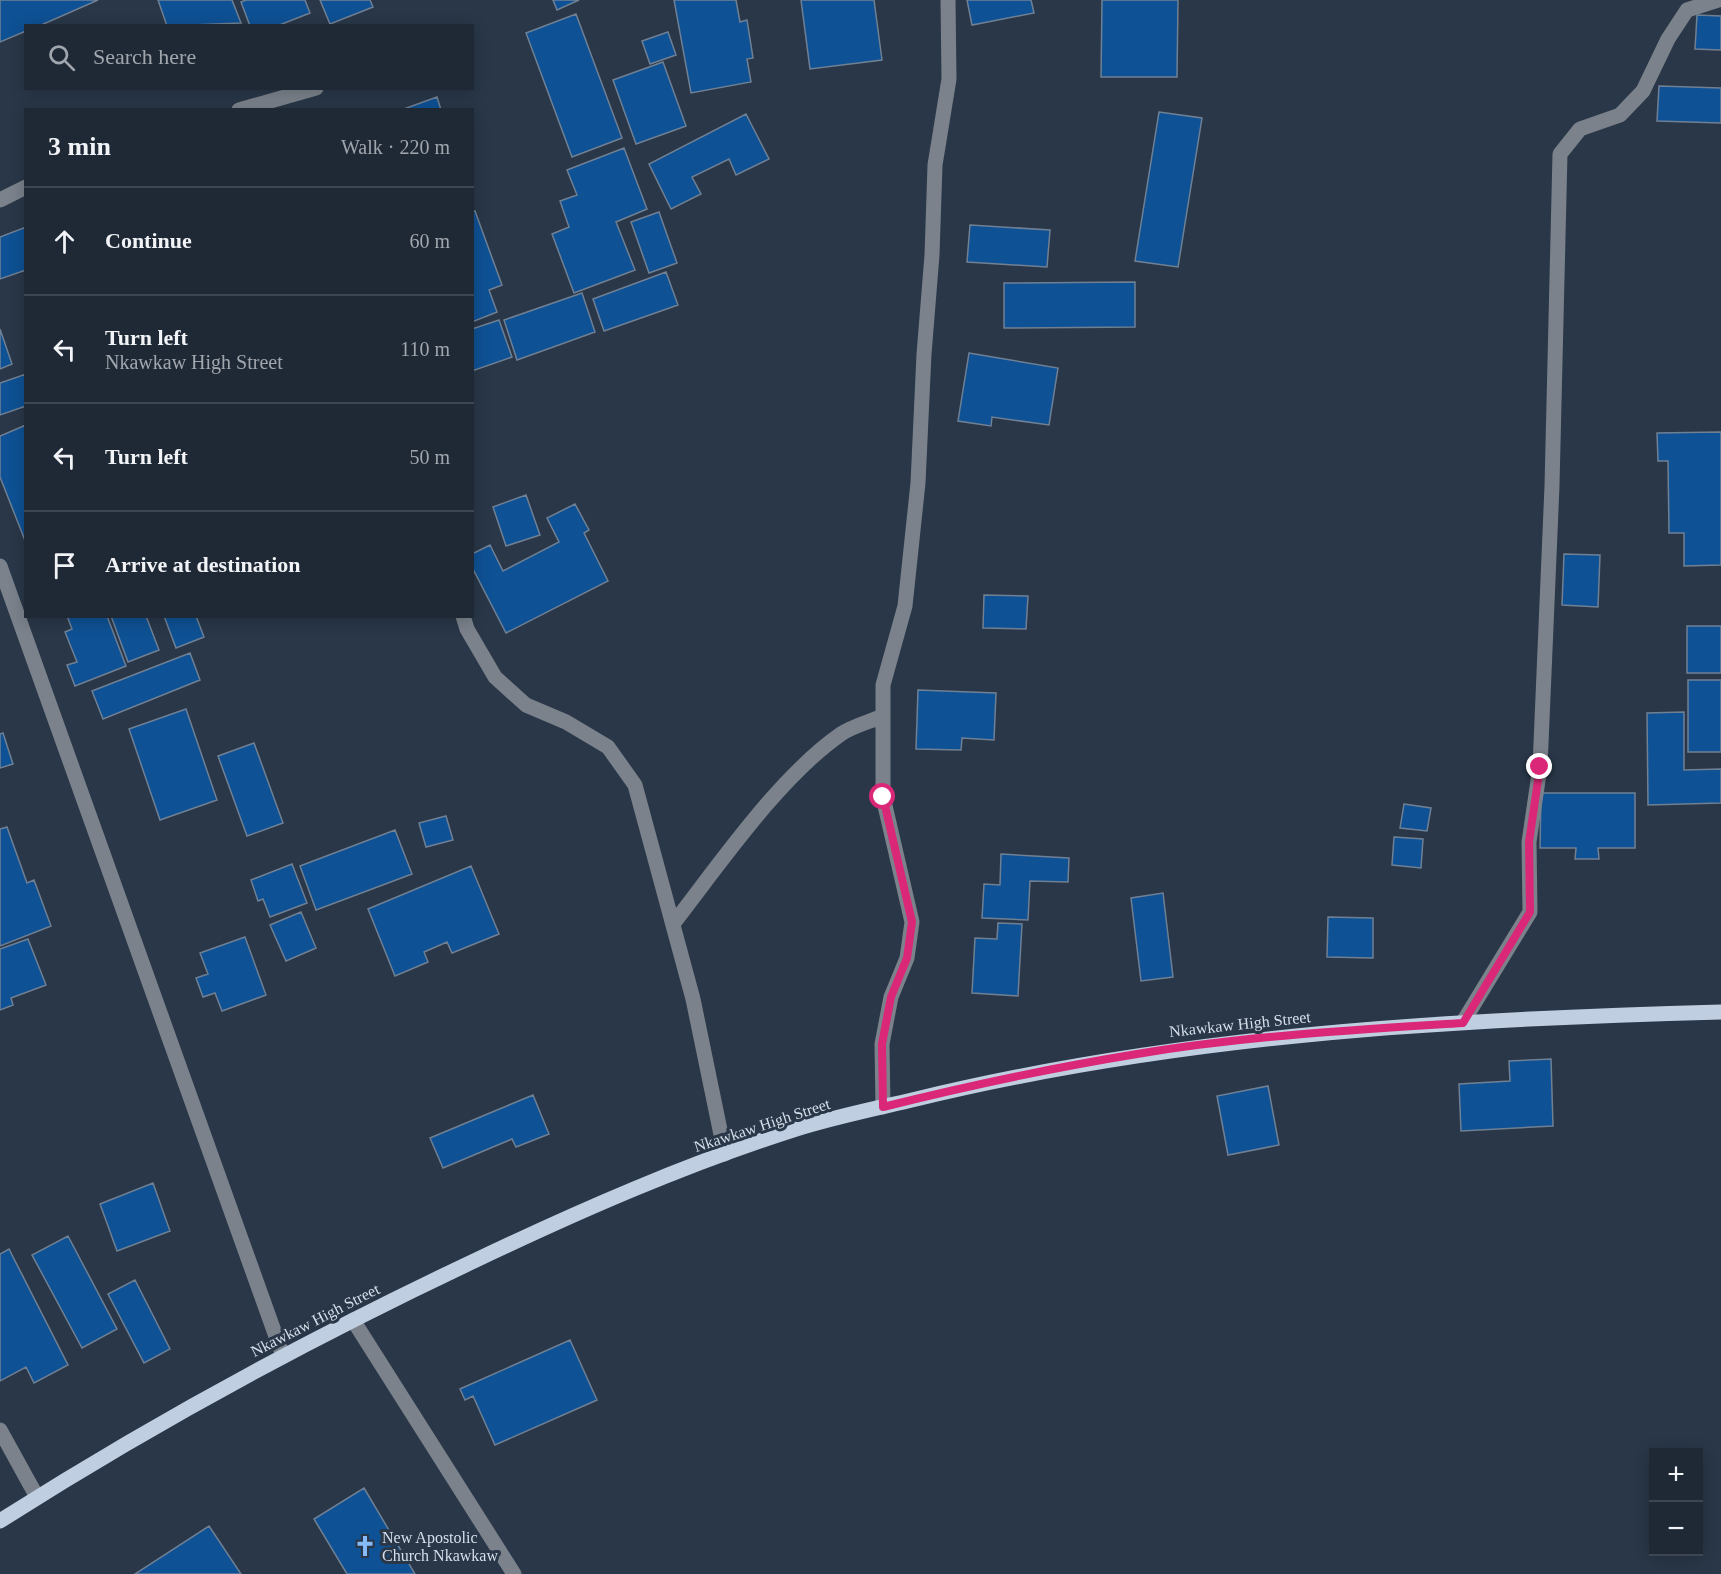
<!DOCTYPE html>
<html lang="en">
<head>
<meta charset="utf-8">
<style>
	body { margin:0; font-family:Georgia,serif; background:#2c3542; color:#f1f3f6 }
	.controls { position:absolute; right:18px; bottom:18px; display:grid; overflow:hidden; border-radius:0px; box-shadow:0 3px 15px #0003 }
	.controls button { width:54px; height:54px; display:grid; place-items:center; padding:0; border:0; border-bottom:2px solid #3c4551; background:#1f2936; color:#f1f3f6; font:30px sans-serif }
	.stop { position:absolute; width:18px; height:18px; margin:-14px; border:4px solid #db2777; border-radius:50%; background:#fff }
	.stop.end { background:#db2777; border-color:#fff; box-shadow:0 2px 6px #0008 }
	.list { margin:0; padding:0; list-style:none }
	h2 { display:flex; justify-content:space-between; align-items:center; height:78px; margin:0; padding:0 24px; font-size:26px }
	h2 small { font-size:20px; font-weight:400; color:#a1a6ad }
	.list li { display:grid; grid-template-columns:39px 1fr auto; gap:18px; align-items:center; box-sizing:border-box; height:108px; padding:0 24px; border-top:2px solid #3c4551 }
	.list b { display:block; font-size:22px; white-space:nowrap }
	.list p { margin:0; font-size:20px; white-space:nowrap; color:#a1a6ad }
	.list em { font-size:20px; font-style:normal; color:#a1a6ad }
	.icon { flex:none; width:33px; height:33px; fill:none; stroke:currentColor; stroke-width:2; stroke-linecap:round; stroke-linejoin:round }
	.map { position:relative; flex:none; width:1721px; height:1574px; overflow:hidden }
	.search { position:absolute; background:#1f2936; box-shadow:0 3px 15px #0003; left:24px; top:24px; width:450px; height:66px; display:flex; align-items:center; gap:15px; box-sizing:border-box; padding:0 21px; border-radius:0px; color:#a1a6ad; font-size:22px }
	.panel { position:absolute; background:#1f2936; box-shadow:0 3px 15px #0003; left:24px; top:108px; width:450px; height:510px; border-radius:0px }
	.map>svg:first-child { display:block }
	.building { fill:#0e5194; stroke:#708094; stroke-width:1.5 }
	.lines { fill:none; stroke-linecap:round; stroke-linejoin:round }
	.minor { stroke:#7b828b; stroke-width:15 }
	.major { stroke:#bfcee0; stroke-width:15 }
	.route { stroke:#db2777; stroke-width:8 }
	.labels { text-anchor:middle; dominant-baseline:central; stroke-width:6; stroke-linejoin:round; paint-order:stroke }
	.street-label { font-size:16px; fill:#d6dfea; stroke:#293748 }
	.poi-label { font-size:16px; fill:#d6dfea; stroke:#293748; text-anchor:start }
</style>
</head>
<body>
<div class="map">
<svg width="1721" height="1574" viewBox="0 0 1721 1574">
	<rect width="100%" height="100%" fill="#293748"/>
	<path class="building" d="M0,0H98L39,26H26V31L0,42Z
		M158,0H232L241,23L167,26Z
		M246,0H305L310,13L277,26H250L241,2Z
		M320,0H370L373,7L330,24Z
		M553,0H579L557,10Z
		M674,0H736L740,22L747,20L753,58L747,59L751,82L691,93Z
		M801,0H874L882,60L810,69Z
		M967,0H1031L1034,13L972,25Z
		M1102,0H1178L1177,77H1101Z
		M576,14L622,138L572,157L526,33Z
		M1697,15L1721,16V50L1695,49Z
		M668,32L676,55L650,64L642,41Z
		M663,62L686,126L636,144L613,80Z
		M1659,86L1721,88V123L1657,121Z
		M437,97L441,110H401Z
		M1159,112L1202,118L1178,267L1135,261Z
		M746,114L769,159L736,175L729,159L692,177L701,194L671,209L649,164Z
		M624,148L647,209L616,222L635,270L574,293L552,234L569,227L560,201L577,195L567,170Z
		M475,211L502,285L489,290L497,312L472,322V212Z
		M659,212L677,263L649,273L631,222Z
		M970,225L1050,230L1047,267L967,262Z
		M26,227V270L0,279V237Z
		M666,272L678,305L604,331L593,299Z
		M1135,282V327L1004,328V283Z
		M582,293L595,332L517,360L504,320Z
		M499,320L512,357L472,371V329Z
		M0,329L12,364L0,369Z
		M969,353L1058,368L1049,425L992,417L991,426L958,421Z
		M26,374V406L0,415V383Z
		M26,425V543L0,477V436Z
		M1721,432V565L1684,566V533H1669L1668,461H1658L1657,433Z
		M526,495L540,535L506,546L493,507Z
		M575,504L589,530L584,533L608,581L506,633L472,567V554L490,545L503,571L559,542L547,518Z
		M1564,554L1600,555L1598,607L1562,605Z
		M984,595L1028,596L1026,629L983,628Z
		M67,616H107L126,666L75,686L67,665L77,662L65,632L72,629Z
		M111,616H146L159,650L128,662Z
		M164,616H196L204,637L176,648Z
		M1687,626H1721V673H1687Z
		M190,653L200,680L103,719L92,691Z
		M1688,680H1721V752H1688Z
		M918,690L996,693L994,740L962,738L961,750L916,749Z
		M186,709L217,800L160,820L129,729Z
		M1684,712V770L1721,769V803L1648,805L1647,713Z
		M3,733L13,764L0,768V734Z
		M254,743L283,823L247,836L218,756Z
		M1541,793H1635V848H1598L1599,859H1575L1576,848H1540Z
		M1404,804L1431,808L1427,831L1400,828Z
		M446,816L453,840L426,847L419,823Z
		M7,827L27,883L34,880L51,926L0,946V829Z
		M395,830L412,874L316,910L300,866Z
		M1394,837L1423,839L1421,868L1392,865Z
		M1001,854L1069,858L1068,882L1030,881L1028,920L982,918L984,884L1000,885Z
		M292,864L307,903L270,917L263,899L258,901L251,880Z
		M471,866L499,934L452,953L447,942L424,952L428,962L395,976L368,909Z
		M1163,893L1173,977L1141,981L1131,898Z
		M301,912L316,948L286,961L270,925Z
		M1328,917L1373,918V958L1327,957Z
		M998,923L1022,924L1018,996L972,993L975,938L997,939Z
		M245,937L266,995L222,1011L215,993L203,997L196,978L208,974L200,953Z
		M28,939L46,985L11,998L13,1005L0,1010V949Z
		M1551,1059L1553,1126L1461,1131L1459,1084L1510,1081L1509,1061Z
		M1268,1086L1279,1145L1228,1155L1217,1096Z
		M533,1095L549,1134L516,1147L512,1139L443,1168L430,1138Z
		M153,1183L170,1231L117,1251L100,1204Z
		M68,1236L117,1329L82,1348L32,1255Z
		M9,1249L68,1365L34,1383L26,1367L0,1381V1254Z
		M135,1280L170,1349L144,1363L108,1294Z
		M570,1340L597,1400L495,1445L473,1396L465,1400L460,1389Z
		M364,1488L415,1574H347L314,1519Z
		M209,1526L241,1574H135Z"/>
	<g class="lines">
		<path class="minor" d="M239,110L316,88
			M0,200L26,187
			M0,566L283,1356
			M463,616L467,629L495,677L526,705L566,722L608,747L635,785L693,999L725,1154
			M673,924C719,865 779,777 841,734C853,726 869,722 883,716
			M1463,1022L1530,912L1529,842L1540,767L1552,486L1560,154L1580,129L1620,115L1643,91L1668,39L1687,10L1718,0
			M883,1107L882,1044L891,997L907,958L912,922L883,797V685L905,606L918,483L924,354L932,255L935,165L949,79L948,0
			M353,1320L514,1574
			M0,1430L37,1497"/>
		<path class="major" d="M0,1521C152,1424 311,1338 474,1261C579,1211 686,1164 796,1129C834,1117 873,1109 912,1100C1178,1035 1448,1019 1721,1012"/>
	</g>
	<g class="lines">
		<path class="route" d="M883,797L912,922L907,958L891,997L882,1044L883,1107C967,1086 1051,1068 1137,1054C1245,1036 1354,1030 1463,1023L1530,912L1529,842L1540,767"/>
	</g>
	<defs>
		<symbol id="church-bare" viewBox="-9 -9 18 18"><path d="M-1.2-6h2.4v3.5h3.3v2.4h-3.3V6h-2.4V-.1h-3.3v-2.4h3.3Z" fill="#86bbfb" stroke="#293748" stroke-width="2.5" paint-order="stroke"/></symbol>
	</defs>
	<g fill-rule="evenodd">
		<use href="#church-bare" x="350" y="1531" width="30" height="30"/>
	</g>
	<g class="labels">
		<g class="street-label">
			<text transform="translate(1240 1024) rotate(-6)">Nkawkaw High Street</text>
			<text transform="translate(762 1125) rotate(-18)">Nkawkaw High Street</text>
			<text transform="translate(315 1320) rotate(-27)">Nkawkaw High Street</text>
		</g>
		<g class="poi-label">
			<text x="382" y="1537">New Apostolic<tspan x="382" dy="18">Church Nkawkaw</tspan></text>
		</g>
	</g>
</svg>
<div class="controls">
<button>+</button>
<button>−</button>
</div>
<div class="stop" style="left:883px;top:797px"></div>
<div class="stop end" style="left:1540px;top:767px"></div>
<div class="search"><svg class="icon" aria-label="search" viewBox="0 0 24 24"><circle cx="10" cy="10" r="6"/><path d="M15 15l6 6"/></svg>Search here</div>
<section class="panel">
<h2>3 min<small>Walk · 220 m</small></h2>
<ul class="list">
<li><svg class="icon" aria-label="ahead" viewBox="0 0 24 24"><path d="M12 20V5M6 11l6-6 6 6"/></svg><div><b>Continue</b></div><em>60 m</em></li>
<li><svg class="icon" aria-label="left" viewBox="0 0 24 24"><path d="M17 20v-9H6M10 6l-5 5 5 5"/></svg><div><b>Turn left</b><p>Nkawkaw High Street</p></div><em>110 m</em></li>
<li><svg class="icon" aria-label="left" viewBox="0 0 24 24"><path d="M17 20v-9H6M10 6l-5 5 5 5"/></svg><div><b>Turn left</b></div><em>50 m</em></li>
<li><svg class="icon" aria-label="arrive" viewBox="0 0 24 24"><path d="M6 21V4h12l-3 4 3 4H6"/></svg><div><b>Arrive at destination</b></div></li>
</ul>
</section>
</div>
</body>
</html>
